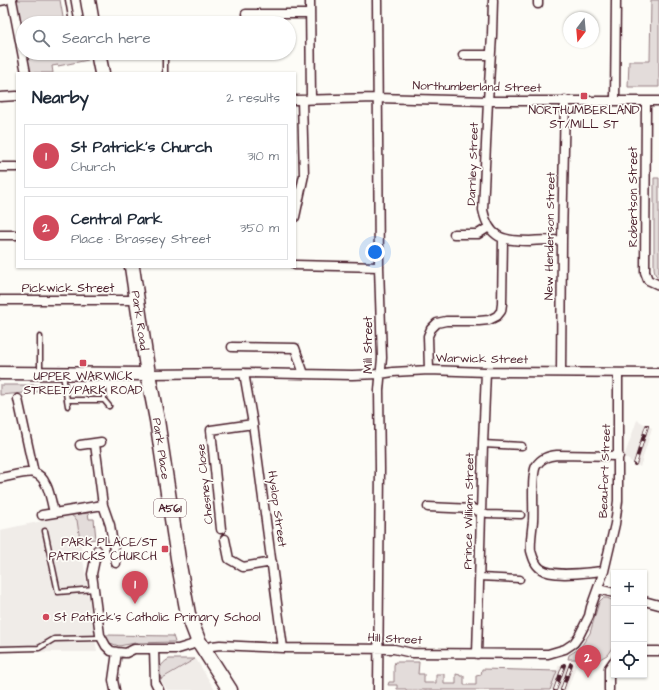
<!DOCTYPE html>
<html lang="en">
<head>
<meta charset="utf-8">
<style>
	body { margin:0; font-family:"Architects Daughter",sans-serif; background:#f6f6f7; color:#1f2937 }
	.controls { position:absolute; right:12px; bottom:12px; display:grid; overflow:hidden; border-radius:0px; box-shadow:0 1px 3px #0004 }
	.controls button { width:36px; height:36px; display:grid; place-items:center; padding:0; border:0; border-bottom:1px solid #e0e1e3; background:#fff; color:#1f2937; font:20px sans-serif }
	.compass { position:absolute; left:563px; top:12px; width:36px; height:36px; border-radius:50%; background:#fff; box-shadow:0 1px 3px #0004; rotate:196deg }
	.you { position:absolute; left:375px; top:252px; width:14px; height:14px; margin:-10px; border:3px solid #fff; border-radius:50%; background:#1a73e8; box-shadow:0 0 0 6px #1a73e833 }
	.badge { display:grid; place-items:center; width:26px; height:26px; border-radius:50%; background:#d1495b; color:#fff; font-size:13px; font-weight:700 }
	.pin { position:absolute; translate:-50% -33px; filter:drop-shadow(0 1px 2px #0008) }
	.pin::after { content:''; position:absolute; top:21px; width:14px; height:12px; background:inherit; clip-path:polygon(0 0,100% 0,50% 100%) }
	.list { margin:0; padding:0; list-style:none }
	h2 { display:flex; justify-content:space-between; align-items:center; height:52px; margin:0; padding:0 16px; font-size:17px }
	h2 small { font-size:13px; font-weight:400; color:#747a83 }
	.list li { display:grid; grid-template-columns:26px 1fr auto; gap:12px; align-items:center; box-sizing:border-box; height:64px; margin:0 8px 8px; padding:0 8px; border:1px solid #e0e1e3; border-radius:0px }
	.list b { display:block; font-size:15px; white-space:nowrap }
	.list p { margin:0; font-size:13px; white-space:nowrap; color:#747a83 }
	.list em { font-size:13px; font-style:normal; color:#747a83 }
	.icon { flex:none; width:22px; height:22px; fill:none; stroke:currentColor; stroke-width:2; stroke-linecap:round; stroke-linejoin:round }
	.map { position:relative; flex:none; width:659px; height:690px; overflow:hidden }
	.search { position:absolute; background:#fff; box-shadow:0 1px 3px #0004; left:16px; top:16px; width:280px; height:44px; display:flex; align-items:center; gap:10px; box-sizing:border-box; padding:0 14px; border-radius:22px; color:#747a83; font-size:15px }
	.panel { position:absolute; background:#fff; box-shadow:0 1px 3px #0004; left:16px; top:72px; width:280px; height:196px; border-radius:0px }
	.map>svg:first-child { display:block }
	.built { fill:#f0ece8 }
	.green { fill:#e3dcda; stroke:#967e82 }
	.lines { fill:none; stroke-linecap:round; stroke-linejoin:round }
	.service-casing { stroke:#4a1f2b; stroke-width:7 }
	.pedestrian-casing { stroke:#4a1f2b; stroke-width:9 }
	.minor-casing { stroke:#4a1f2b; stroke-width:11 }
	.secondary-casing { stroke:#4a1f2b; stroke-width:15 }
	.trunk-casing { stroke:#4a1f2b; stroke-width:17 }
	.service { stroke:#fdfcf7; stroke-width:4 }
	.pedestrian { stroke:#fdfcf7; stroke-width:6 }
	.minor { stroke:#fdfcf7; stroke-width:8 }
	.secondary { stroke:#fdfcf7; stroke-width:12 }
	.trunk { stroke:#fdfcf7; stroke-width:14 }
	.rail-casing { stroke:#4a1f2b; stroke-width:4 }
	.rail { stroke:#fdfcf7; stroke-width:2.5; stroke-dasharray:8; stroke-linecap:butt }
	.poi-dot { fill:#d1495b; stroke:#fdfcf7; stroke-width:1.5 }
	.labels { text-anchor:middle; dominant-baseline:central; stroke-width:3.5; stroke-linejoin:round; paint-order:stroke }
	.shield { fill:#fdfcf7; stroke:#806168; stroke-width:1 }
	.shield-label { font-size:11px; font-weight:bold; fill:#4a1f2b }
	.street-label { font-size:12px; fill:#4a1f2b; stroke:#fdfcf7 }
	.poi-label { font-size:12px; fill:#4a1f2b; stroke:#fdfcf7 }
</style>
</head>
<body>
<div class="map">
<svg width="659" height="690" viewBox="0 0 659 690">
	<rect width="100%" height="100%" fill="#fdfcf7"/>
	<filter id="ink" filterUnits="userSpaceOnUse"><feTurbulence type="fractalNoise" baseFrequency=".025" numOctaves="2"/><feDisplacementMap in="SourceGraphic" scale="8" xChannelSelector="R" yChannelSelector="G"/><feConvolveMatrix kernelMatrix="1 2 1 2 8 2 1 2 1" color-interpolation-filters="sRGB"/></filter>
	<g filter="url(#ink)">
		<path class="built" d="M637,420L652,428L640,467L624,457Z
			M71,515L77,520L97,652H0V530Z
			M196,659L215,690H167L161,680Z
			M577,664L567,690H550L559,665Z"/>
		<path class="green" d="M16,0H60L64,23H23V37Z
			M651,0H659V87H628L629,61H650Z
			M26,53H63L64,58L86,54L88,60L58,66V65L52,66L53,73H30Z
			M654,178H659V278L655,274L654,268Z
			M0,385H59V390L0,395Z
			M88,513L89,519H94L96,539L80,541L77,520L71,515Z
			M603,598H607L614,601V645L607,655L600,659H568L569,655L580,648L590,633L599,602Z
			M106,635L173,636L175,642L135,643L119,646L110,643L108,640Z
			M169,659H195L161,679C158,670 160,664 169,659Z
			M395,662H419L418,674H424V683H436V674H444V684H456V674L460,675V676H464V685H476V676L481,675L482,669L557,671L550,690H406V689H397V685H388L389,682H394V665Z"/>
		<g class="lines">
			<defs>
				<path id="service" d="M68,0L72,23
					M165,73V53
					M40,337V371
					M63,375L68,406
					M104,391V400L109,406
					M67,400H104
					M45,531L58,592L94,589
					M0,649L39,648L54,639L101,638"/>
				<path id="pedestrian" d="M483,444L522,446
					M481,512L487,514L521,515
					M480,577L520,579"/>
				<path id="minor" d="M12,0L26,73
					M310,0L311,99
					M377,0L379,267L382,358L379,390L380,469L378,690
					M493,0L492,35L488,101L483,210C489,239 504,241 530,241C541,240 551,240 562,240
					M0,1L5,0
					M538,4V0
					M246,14H310
					M463,55H490
					M0,97L17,96
					M295,100L377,98L488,101H659
					M615,101L616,0
					M646,101L645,272L648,280L659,285
					M0,167H17
					M295,217L304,175L302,100
					M454,234H478L489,227
					M0,235H17
					M295,265L379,267
					M0,300H137
					M232,347L295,348L304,374
					M429,370L428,336L431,329L437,323L446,321H479L489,320L497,316L501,311L502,304L503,239
					M561,372L562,240L565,100
					M244,373L253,424L283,648
					M148,374L244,373L352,375L380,374L393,372L429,370L486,372L659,373
					M18,399L34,473
					M95,444L103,505L110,525L116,563
					M80,445L101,442
					M0,478C8,477 27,471 34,473C48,476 51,501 54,513
					M428,507L473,509L481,512
					M42,515L103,505
					M221,529L211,430L253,424
					M225,539L229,559L243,567L272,562
					M97,550L92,574L100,635L106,646L111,651L117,652L126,653L134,649H178L191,645L198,640
					M604,571C589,572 553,578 541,569C535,565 533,558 531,551C530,542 532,530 533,521C534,508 531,476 536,466C541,458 548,456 557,455L619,456
					M598,589L614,593
					M644,601L659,605
					M154,649L155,682L159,690
					M204,650L212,646L220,645L283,648L394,649L412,653L548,654L565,649L574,643L579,636L589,616L591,607L604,571L615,524L618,501V373
					M644,651H659
					M477,654L483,444L486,372
					M115,690L113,680L117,652
					M609,690V668L614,661"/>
				<path id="secondary" d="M0,373L148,374"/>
				<g id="trunk">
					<path d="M88,0L92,23"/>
					<path d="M98,53L102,73"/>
					<path id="s1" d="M132,267L148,374L157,420L179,565L188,614L198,640L230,690"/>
				</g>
			</defs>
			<use href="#service" class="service-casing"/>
			<use href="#pedestrian" class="pedestrian-casing"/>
			<use href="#minor" class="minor-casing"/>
			<use href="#secondary" class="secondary-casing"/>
			<use href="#trunk" class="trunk-casing"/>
			<use href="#service" class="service"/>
			<use href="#pedestrian" class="pedestrian"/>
			<use href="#minor" class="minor"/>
			<use href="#secondary" class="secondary"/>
			<use href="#trunk" class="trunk"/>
			<defs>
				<path id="rail" d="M635,464L647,426
					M555,690L564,665
					M562,690L571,664"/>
			</defs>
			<use href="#rail" class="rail-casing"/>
			<use href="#rail" class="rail"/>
		</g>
	</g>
	<g class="poi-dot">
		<rect x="580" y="92" width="8" height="8" rx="2"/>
		<rect x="79" y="359" width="8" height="8" rx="2"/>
		<rect x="161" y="545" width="8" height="8" rx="2"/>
		<circle cx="46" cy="617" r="4"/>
	</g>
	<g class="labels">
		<rect class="shield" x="154" y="499" width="32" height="18" rx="3"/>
		<g class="shield-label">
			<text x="170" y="508">A561</text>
		</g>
		<g class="street-label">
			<text transform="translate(477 87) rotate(1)">Northumberland Street</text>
			<text transform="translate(473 164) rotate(-88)">Darnley Street</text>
			<text transform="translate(633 197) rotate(-90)">Robertson Street</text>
			<text transform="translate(550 236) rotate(-89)">New Henderson Street</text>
			<text x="68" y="288">Pickwick Street</text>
			<text stroke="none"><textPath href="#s1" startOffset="54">Park Road</textPath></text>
			<text transform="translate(368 345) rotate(-90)">Mill Street</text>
			<text transform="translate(482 359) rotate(1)">Warwick Street</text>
			<text stroke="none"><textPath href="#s1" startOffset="184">Park Place</textPath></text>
			<text transform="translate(605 471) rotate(-88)">Beaufort Street</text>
			<text transform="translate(205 484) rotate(-96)">Chesney Close</text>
			<text transform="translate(277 509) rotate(82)">Hyslop Street</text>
			<text transform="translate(469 511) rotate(-89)">Prince William Street</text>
			<text transform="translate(395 639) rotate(3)">Hill Street</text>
		</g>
		<g class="poi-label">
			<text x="584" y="110">NORTHUMBERLAND<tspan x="584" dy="14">ST/MILL ST</tspan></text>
			<text x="83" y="376">UPPER WARWICK<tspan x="83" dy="14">STREET/PARK ROAD</tspan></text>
			<text x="157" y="542" text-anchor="end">PARK PLACE/ST<tspan x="157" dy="14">PATRICKS CHURCH</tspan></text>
			<text x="54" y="617" text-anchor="start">St Patrick's Catholic Primary School</text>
		</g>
	</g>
</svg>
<div class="controls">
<button>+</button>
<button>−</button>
<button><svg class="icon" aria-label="locate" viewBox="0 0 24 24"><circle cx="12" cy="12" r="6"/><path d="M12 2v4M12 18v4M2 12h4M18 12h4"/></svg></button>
</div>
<svg class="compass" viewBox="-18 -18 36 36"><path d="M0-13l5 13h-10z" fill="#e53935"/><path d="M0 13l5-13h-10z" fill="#747a83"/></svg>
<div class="you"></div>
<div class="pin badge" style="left:135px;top:604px">1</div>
<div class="pin badge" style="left:588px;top:678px">2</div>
<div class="search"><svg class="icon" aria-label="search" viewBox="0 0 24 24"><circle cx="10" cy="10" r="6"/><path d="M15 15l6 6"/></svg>Search here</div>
<section class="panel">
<h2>Nearby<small>2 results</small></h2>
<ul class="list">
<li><span class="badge">1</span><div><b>St Patrick's Church</b><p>Church</p></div><em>310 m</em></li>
<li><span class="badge">2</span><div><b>Central Park</b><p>Place · Brassey Street</p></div><em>350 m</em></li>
</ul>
</section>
</div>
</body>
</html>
